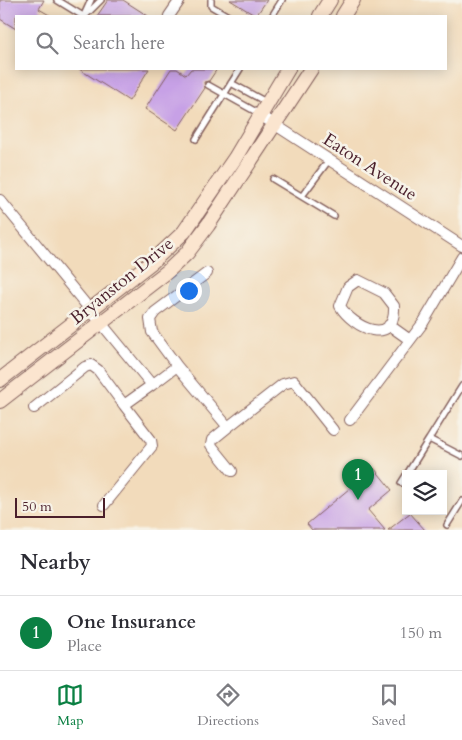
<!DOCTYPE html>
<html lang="en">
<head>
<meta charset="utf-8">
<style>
	body { margin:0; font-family:Cardo,serif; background:#f2f2f3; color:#2b2b33 }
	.controls { position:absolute; right:15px; bottom:15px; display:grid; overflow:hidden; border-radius:0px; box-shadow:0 2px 12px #0003 }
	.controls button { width:45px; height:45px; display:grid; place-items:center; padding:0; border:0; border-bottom:1px solid #e1e1e2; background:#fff; color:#2b2b33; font:25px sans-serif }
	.scale { position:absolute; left:15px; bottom:12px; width:90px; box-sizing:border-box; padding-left:5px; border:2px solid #4a1f2b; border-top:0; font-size:14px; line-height:18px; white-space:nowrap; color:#4a1f2b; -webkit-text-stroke:4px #f7f3e8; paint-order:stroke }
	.you { position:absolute; left:188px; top:290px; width:18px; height:18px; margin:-12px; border:4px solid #fff; border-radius:50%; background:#1a73e8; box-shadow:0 0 0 8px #1a73e833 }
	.badge { display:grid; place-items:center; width:32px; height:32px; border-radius:50%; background:#0b8043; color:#fff; font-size:16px; font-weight:700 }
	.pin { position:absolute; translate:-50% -41px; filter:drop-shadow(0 1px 2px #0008) }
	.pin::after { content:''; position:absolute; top:26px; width:18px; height:15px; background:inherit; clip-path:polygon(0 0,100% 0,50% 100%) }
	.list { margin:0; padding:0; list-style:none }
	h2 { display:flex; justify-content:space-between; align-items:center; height:65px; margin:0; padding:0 20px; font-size:21px }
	h2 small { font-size:16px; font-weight:400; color:#7c7c81 }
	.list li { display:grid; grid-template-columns:32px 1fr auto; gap:15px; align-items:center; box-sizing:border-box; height:75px; padding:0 20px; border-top:1px solid #e1e1e2 }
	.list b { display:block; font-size:19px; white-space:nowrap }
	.list p { margin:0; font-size:16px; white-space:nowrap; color:#7c7c81 }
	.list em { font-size:16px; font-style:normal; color:#7c7c81 }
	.icon { flex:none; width:28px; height:28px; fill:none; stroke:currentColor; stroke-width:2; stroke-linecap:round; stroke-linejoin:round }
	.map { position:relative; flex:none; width:462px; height:530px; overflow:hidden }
	.search { position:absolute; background:#fff; box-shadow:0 2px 12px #0003; left:15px; right:15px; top:15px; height:55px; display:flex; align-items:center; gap:12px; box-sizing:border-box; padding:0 18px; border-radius:0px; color:#7c7c81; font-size:19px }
	.sheet { height:140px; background:#fff }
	nav { display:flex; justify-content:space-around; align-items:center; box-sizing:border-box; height:70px; border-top:1px solid #e1e1e2; background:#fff; font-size:14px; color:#7c7c81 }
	nav a { display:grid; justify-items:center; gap:2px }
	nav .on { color:#0b8043 }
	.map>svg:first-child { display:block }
	.building { fill:#c7a1e6 }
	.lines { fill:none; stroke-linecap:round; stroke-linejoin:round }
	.lane-casing { stroke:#85615d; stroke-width:8 }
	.street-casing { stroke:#85615d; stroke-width:12 }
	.secondary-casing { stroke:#85615d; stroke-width:16 }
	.lane { stroke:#fff; stroke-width:5 }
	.street { stroke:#fff; stroke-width:10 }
	.secondary { stroke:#fbe5cf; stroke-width:14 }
	.labels { text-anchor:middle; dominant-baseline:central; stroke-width:5; stroke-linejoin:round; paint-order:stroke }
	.street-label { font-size:18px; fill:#4a1f2b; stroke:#f7f3e8 }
</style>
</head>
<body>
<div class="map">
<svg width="462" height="530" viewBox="0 0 462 530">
	<rect width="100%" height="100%" fill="#f7f3e8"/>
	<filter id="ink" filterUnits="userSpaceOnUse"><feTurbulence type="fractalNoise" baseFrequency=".02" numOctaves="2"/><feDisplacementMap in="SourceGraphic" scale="10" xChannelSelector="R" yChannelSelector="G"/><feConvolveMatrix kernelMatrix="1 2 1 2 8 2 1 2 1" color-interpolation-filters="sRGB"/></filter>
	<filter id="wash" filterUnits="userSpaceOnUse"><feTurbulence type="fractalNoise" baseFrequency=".0096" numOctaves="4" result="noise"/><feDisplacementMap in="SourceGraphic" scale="20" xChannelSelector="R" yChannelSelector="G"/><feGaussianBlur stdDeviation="1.12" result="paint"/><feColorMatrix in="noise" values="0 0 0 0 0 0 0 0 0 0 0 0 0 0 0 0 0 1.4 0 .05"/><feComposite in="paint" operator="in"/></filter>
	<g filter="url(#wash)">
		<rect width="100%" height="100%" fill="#f2dbbb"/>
		<g id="blocks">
			<path class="building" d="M0,0H44L39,9L51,16H16V29L0,19Z
				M108,0H123L148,16H97Z
				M230,0H267L256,16Z
				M79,69H149L129,101Z
				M171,69H177L186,75L191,69H217L209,81L204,82L205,88L177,130L145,109Z
				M374,468L392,490L368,510L385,530H312L307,524Z
				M410,513L425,530H388Z"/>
		</g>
	</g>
	<g filter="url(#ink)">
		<use href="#blocks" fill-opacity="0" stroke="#85615d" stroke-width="1"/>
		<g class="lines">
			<defs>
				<path id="lane" d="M57,0L83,16
					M211,0V6L228,16
					M85,13L91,0
					M85,16L101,0
					M272,16L282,0
					M231,83L266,102
					M208,85L260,114
					M196,139L240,69
					M273,179L334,216
					M302,196L329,160
					M462,386L429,439L462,456
					M407,474L429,439
					M401,483L406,475
					M447,525L462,501"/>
				<path id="street" d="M169,16L180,0
					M260,115L462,246
					M0,200L152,385L177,366L228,427L283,384L294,381L333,430
					M358,280L384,293L394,306C396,348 353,328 340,306L348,287Z
					M389,325L410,340
					M177,366L152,332L150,319L155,312L207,273
					M34,408L85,367L91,365L98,370L124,405
					M350,420L423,323L462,257
					M228,427L212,440L211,445L232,471
					M104,505L152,446L151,440L124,405L152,385"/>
				<path id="secondary" d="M320,16L330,0
					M343,16L353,0
					M0,380L153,261L184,232L235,158L288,69
					M0,401L168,271L187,253L208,225L311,69"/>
			</defs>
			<use href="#lane" class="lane-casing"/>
			<use href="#street" class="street-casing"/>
			<use href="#secondary" class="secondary-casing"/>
			<use href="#lane" class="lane"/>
			<use href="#street" class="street"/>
			<use href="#secondary" class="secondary"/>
		</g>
	</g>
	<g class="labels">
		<g class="street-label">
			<text transform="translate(370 167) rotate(33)">Eaton Avenue</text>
			<text transform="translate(122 281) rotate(-39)">Bryanston Drive</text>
		</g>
	</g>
</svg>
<div class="controls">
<button><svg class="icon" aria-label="layers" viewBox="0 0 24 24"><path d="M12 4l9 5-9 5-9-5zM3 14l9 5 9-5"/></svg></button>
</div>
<div class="scale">50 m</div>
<div class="you"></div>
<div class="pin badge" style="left:358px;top:500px">1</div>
<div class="search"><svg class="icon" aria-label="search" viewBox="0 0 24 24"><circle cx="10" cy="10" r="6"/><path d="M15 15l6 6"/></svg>Search here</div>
</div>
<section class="sheet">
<h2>Nearby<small></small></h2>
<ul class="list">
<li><span class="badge">1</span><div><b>One Insurance</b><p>Place</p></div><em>150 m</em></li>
</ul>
</section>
<nav>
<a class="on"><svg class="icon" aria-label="map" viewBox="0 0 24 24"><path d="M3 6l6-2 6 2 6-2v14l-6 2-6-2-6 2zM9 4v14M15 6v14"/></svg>Map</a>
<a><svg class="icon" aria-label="directions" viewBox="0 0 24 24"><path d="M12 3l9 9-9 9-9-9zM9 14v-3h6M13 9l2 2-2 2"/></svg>Directions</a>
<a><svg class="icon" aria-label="saved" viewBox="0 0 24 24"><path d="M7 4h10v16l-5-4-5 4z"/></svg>Saved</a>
</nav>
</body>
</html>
